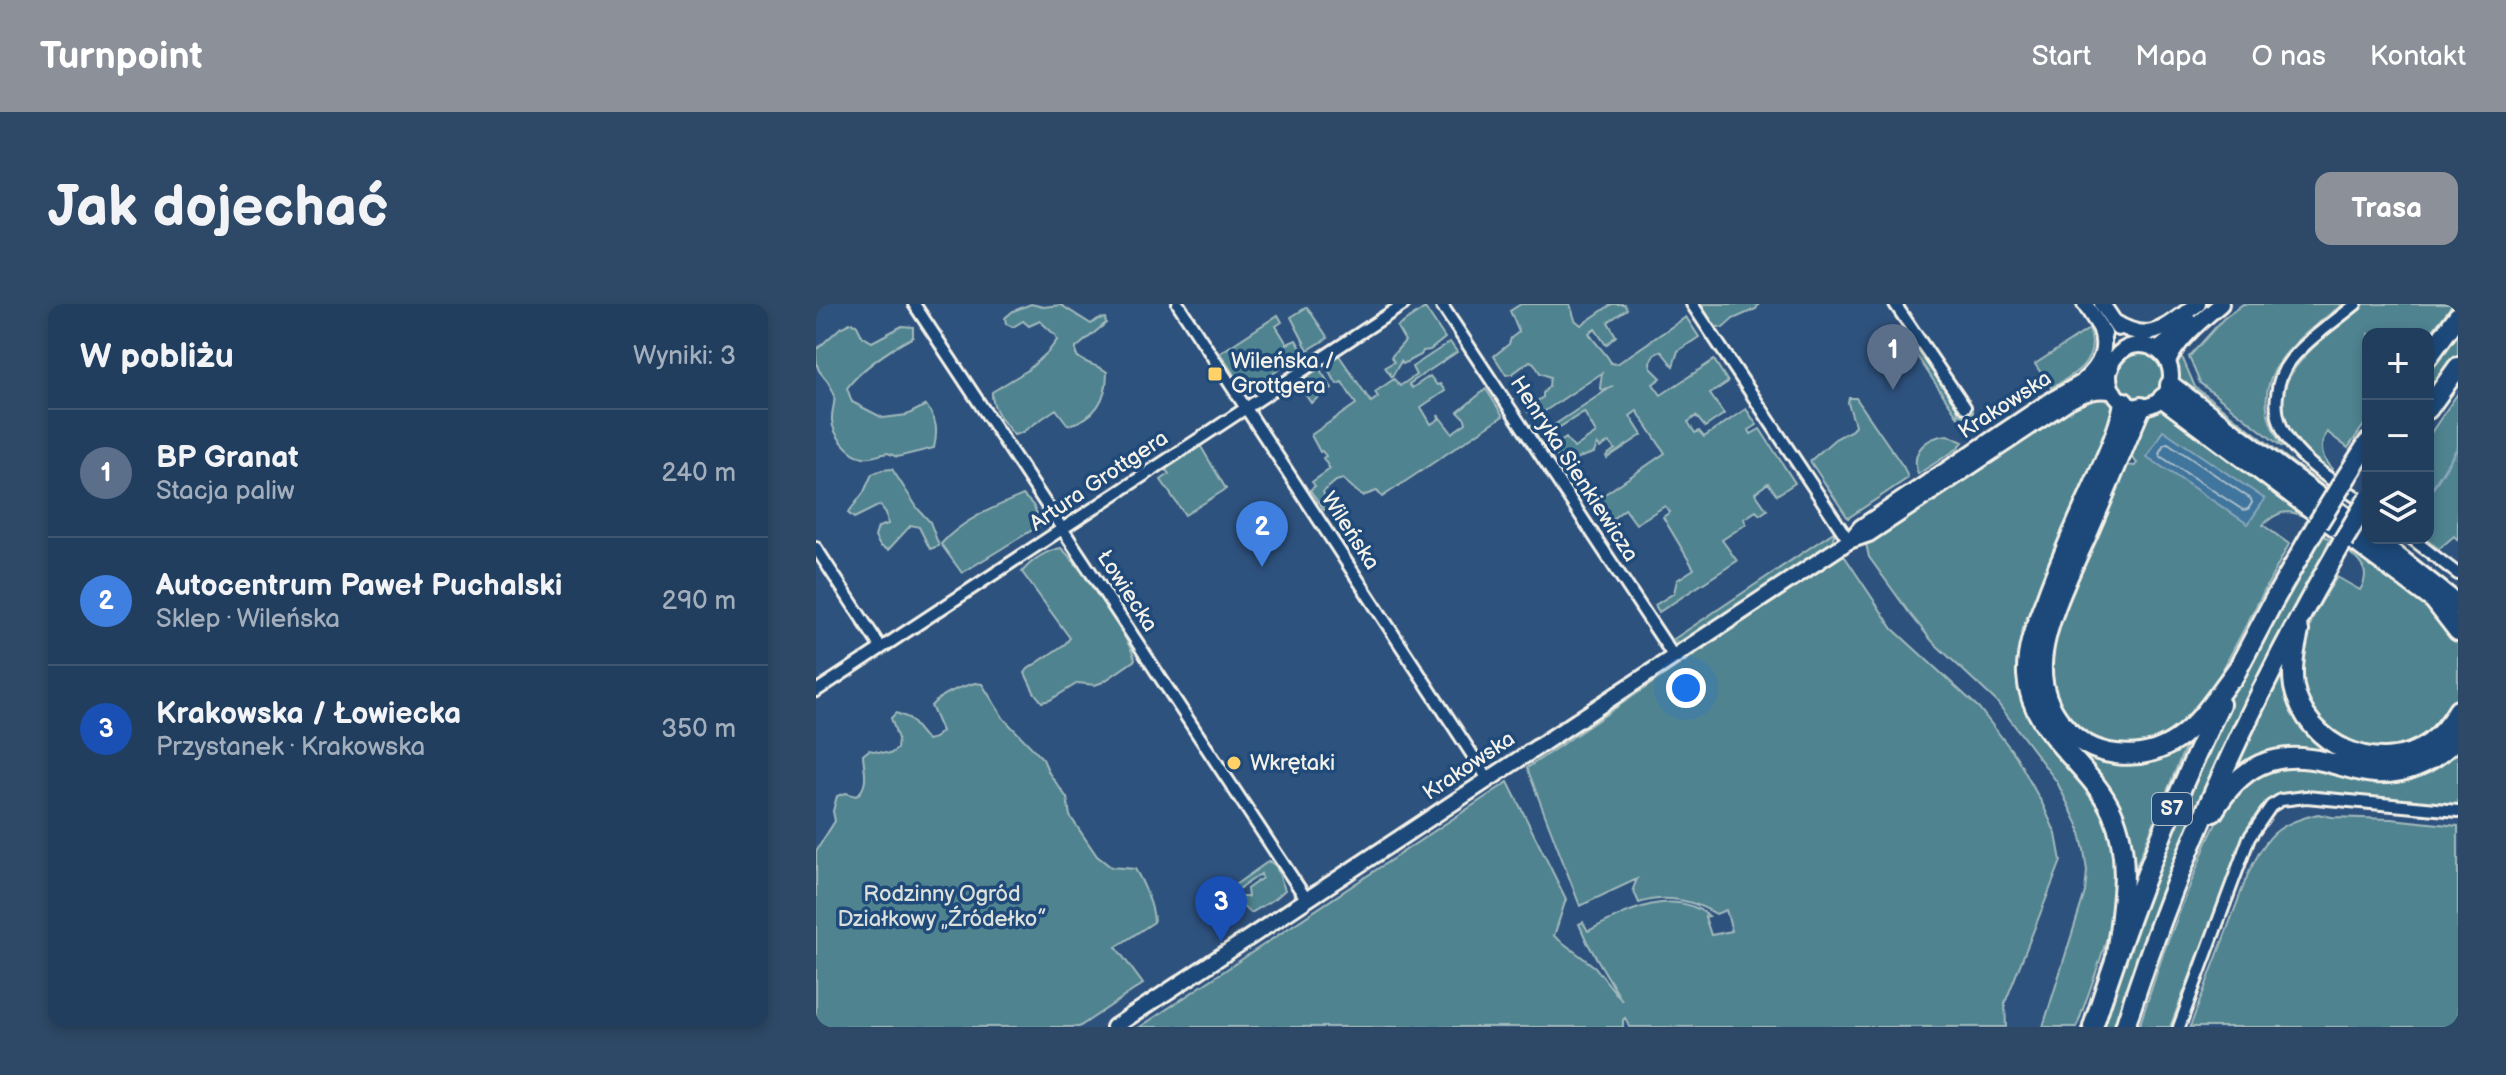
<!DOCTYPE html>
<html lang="pl">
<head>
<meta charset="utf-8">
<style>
	body { margin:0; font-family:"Balsamiq Sans",sans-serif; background:#2e4967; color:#f1f3f6 }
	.controls { position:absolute; right:24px; top:24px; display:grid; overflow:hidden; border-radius:16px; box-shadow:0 4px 12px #0003 }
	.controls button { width:72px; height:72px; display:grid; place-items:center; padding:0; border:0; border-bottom:2px solid #3f5773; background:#223e5e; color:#f1f3f6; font:40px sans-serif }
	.you { position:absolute; left:870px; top:384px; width:28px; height:28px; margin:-20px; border:6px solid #fff; border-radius:50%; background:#1a73e8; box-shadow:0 0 0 12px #1a73e833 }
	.badge { display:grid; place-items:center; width:52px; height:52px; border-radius:50%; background:#8c9099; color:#fff; font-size:26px; font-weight:700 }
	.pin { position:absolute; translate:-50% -66px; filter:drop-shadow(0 2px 4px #0008) }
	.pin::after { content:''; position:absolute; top:42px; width:28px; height:24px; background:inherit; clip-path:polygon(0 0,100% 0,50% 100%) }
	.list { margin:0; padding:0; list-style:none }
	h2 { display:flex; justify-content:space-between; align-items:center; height:104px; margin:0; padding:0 32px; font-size:34px }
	h2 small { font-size:26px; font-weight:400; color:#a2aebc }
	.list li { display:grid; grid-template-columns:52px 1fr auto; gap:24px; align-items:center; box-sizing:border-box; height:128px; padding:0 32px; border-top:2px solid #3f5773 }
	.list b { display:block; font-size:30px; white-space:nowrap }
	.list p { margin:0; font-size:26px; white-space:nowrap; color:#a2aebc }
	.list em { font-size:26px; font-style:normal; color:#a2aebc }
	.icon { flex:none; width:44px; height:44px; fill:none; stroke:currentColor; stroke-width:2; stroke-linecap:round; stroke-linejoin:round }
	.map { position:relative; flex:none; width:1642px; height:723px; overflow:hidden; border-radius:16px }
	header { display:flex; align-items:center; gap:48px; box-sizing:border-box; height:112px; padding:0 40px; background:#8c9099; color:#fff }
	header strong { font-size:38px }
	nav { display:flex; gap:44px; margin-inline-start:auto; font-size:28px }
	.intro { display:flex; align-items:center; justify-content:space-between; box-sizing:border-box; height:192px; padding:0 48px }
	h1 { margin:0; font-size:56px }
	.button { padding:20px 36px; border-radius:16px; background:#8c9099; color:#fff; font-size:28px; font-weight:700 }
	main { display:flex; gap:48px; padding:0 48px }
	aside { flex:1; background:#223e5e; border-radius:16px; box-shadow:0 4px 12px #0003 }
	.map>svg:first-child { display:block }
	.green { fill:#4f8390; stroke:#a2babc; stroke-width:2 }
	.water { fill:#40759d; stroke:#88a7bb; stroke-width:2 }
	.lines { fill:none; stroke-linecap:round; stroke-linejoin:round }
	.shore { stroke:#acbfca; stroke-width:2 }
	.stream { stroke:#88a7bb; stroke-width:3 }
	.street-casing { stroke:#f4f1e8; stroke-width:16 }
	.secondary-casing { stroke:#f4f1e8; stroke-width:20 }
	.highway-casing { stroke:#f4f1e8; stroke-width:24 }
	.street { stroke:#1f4a7a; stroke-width:10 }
	.secondary { stroke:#1f4a7a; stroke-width:14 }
	.highway { stroke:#1f4a7a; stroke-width:18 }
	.highway-bridge-casing { stroke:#f4f1e8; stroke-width:24; stroke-linecap:butt }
	.highway-bridge { stroke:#1f4a7a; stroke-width:18 }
	.poi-dot { fill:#ffd166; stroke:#1f4a7a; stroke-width:3 }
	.labels { text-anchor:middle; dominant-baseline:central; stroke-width:7; stroke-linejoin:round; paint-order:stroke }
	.shield { fill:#1f4a7a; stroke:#b4bfc7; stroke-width:2 }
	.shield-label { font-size:20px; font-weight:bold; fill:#f4f1e8 }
	.poi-label { font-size:22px; fill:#f4f1e8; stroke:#1f4a7a; text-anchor:start }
	.street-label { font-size:22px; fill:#f4f1e8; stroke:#1f4a7a }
	.park-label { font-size:22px; fill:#dbe0db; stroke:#1f4a7a }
</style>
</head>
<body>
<header>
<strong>Turnpoint</strong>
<nav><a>Start</a><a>Mapa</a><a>O nas</a><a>Kontakt</a></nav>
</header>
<div class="intro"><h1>Jak dojechać</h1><a class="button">Trasa</a></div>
<main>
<aside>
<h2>W pobliżu<small>Wyniki: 3</small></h2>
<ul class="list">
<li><span class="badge" style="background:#5c6f8a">1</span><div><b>BP Granat</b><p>Stacja paliw</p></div><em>240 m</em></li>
<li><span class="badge" style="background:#3f7fe0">2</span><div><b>Autocentrum Paweł Puchalski</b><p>Sklep · Wileńska</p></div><em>290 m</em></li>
<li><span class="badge" style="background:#1a4fb4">3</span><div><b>Krakowska / Łowiecka</b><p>Przystanek · Krakowska</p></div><em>350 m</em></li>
</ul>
</aside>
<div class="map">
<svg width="1642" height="723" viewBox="0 0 1642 723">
	<rect width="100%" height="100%" fill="#2e527e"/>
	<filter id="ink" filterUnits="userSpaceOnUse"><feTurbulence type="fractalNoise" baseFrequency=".0125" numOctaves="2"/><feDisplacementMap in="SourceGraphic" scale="16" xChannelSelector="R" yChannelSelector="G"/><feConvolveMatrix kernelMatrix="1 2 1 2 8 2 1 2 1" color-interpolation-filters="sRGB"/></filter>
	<g filter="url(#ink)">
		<path class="green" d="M215,0L227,3L245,1L275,20L282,15L289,14L290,19L260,44V51C269,61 281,60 291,68C291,95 279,115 252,121L240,105L205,129L198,131C188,119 175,104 176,88L212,66L232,48L241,36L239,31L224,17L213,22L207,17L197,23L190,20L189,14L197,7Z
			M705,0H754L759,16L765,21L796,0H808L811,5L792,18L800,32L790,41L779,25L773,29C779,40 790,48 795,59L801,60L870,13L883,33L862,47L857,62L845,47L838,51L834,58L835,64L845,74L837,80L845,91L898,56L912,78L894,90L908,110L889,123L880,112L872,118L879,129L883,127L888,133L930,105L941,121L933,126L935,130L944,125L979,179L961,191L952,179L939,189L951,206L944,211L940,207L928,215L930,220L906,236L921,257L843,308L839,301L858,289L861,276L878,265L847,213L854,208L849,202L820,220L809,205L787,222L773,201L849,149L821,107L814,112L826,131L791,154L790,152L799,145L793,138L784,144L781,140L778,149L756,156L750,166L735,144L750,134L758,144L780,129L768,108L728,133L726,129L797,82L787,86L784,84L786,69L717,115L710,105L727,93V89L733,82L734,73L724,69L718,59L714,57L696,70L690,71L678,52L693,40L695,34L703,28L694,7Z
			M883,0H943L940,5L917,15L907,24L897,22Z
			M1427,0H1527C1490,29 1434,65 1455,120C1458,128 1462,135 1466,143L1384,79L1373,53L1407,15Z
			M1549,0H1637L1612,32V30H1552V115L1532,144L1511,128C1503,141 1505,154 1516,165L1514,168C1421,94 1482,55 1549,0Z
			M491,3L512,34L492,46L475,13Z
			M609,4L629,34L614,46L607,47L605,51L587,60L585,57L576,73L569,63L578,58L575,53L589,37L581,23Z
			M462,11L466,18L460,22L471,40L480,36L488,49L434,85L427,84L404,49Z
			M34,19L40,20L46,32L56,38L86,22L97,23V33C75,45 46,64 31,84L36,98L67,114L91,111L110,101C121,116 122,126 118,144L81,153L72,149C64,150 54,155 47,153C33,151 16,129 16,116C15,104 22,97 16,85C7,65 0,75 0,46L24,24Z
			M1642,23V54L1612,95V65Z
			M1273,25C1285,56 1258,71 1235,84L1219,60Z
			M1092,28L1140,98L1142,110L1151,112L1157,107V126L1146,119L1087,31Z
			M634,38L641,48L593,80L596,84L614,72L621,81L624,80L629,87L605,103L615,120L623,115L622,111L636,129L650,119L649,115L642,108L670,85L687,112L566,193L561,187L546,192L527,175L520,177L507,188L513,202L508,206L494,186L499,182L496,178L514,165L507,154L510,152L506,147L504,148L495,131L540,100L526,78L521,80L508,59L522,50L555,98L562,93L559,88L578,75L584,82L600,71L596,63Z
			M1302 73a23 23 0 1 1 46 0a23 23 0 1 1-46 0Z
			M1361,50L1367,55L1379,83L1506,181L1503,187L1360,74L1358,62Z
			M502,63L516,84L495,99L481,78Z
			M1642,89V236L1638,232L1623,245L1608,234H1612V133Z
			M1268,93H1296L1302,105L1210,328C1229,375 1249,423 1268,470C1284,510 1301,529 1301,575C1301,619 1275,680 1261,723H1227L1269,588L1271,567L1268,546L1262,521L1241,478L1180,397L1116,337L1094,310L1053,253L1050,240Z
			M1033,94H1040L1088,164L1092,174L1032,214L994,157L1019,135L1036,126L1039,121L1032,99Z
			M1347,104L1491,210L1489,213C1471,204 1461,208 1447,221L1473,240L1397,384L1369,423L1337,442L1295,443L1264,428L1241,400L1233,368L1238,332L1259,274L1309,161L1319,162L1321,159L1312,148L1332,107Z
			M1132,131L1147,138L1141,145L1102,170C1094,148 1109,133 1132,131Z
			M384,141L410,185L369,211L345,176L353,170L349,164Z
			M76,165L102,205L114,218L123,242L114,245L103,223L95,221L72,246L64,242L59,233L62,223L72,220L70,209L64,201L38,214L32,209L48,188L56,170L66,166Z
			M207,191L217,201L226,220L146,269L125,240C146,216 178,203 207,191Z
			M1019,227L1016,239L865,338L855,337Z
			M1508,232L1514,235L1509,245L1502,268L1302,723H1284C1328,585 1384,446 1452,318C1464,297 1476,274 1489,255C1495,246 1503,241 1508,232Z
			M245,244C262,259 314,335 319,356L287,378L279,381L262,379L234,396L226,398L218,388L209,369L212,365L249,340L254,334L206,268C216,256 229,247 245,244Z
			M1537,244L1611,299L1638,329L1642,339V392L1635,408L1617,428L1581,446L1540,443L1506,421L1491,399L1484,372L1486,345L1499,308L1521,273L1544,286C1554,270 1548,261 1534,249Z
			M1027,250L1077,325L1163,404L1200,452L1227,501L1240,530L1245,557L1189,699L1190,723H814L809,714L807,716V723H324L692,478L750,595L738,632L779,663L806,697L771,638L763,620L767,618L772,627C808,609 855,582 893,612L889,613L895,631L916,627L910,606L900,610C876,596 850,590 823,599L817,585L821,575L764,602L711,464Z
			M1472,353L1471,363L1524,453L1499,447L1413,473Z
			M159,379L166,380L188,415L227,455L233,469L251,494L254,512L281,552L295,563L319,565C327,578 338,603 338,618L300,643L327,680L263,723H0V547L19,517L17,507L21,492L30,489L40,492C54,482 48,466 47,451L53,446L74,450L81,445L82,435L75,414L80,409L93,414L111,436L119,434L126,427L115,402C126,389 144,383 159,379Z
			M1258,440L1325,458L1336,456L1370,441L1317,570L1312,538L1256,443Z
			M1642,444V503L1488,486C1456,488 1445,498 1431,526L1354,723H1323L1347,650L1391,538L1408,503L1421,485L1451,465Z
			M1502,510L1516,513L1575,515L1642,522V723H1374L1432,570C1451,532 1459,520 1502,510Z
			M453,557L460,562L469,586L460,594L435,609L428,603C420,604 412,610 407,600L418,593H432L431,585L446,574L445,570L405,597L402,593Z"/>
		<path class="water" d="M1347,126L1449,195L1432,220L1331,153Z"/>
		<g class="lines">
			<path class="shore" d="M1352,139L1435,195L1436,199L1432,205L1427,206L1344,152L1343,149L1348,140Z"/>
			<path class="stream" d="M1614,206L1615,187L1642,143"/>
			<defs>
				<path id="street" d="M98,0L491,596
					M362,0L672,475
					M625,0L858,353
					M876,0L1033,237
					M1079,0L1149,103
					M1540,0C1518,18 1492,35 1474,57C1466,67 1462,79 1461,91C1454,144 1515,174 1550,200
					M1595,234L1642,270
					M0,244L65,344
					M0,387L588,0
					M1363,723L1433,534L1455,502L1465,496L1490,493L1642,507"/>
				<path id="secondary" d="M1269,0L1288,30
					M1286,0L1302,24
					M1298,18C1337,42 1349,22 1382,0
					M1293 72a31 31 0 1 1 62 0a31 31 0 1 1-62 0Z
					M1338,45L1344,44L1374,18
					M1352,58C1362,35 1386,16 1405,0
					M1268,76C1285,61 1292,45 1284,23
					M1036,234L1045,223L1230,99L1265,79L1286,72L1295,64
					M298,723L1033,237L1053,230L1253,97C1268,89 1281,84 1298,88"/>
				<path id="highway" d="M1612,53L1642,12
					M1354,81L1552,230
					M1347,94L1618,296L1642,327
					M1325,103C1306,146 1289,190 1270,233C1254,268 1227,322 1226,360C1224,404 1256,445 1300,450C1362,458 1390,407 1422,364
					M1612,105L1642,63
					M1531,172L1552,139
					M1557,234L1642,301
					M1483,327C1479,345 1475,364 1478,383C1490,442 1563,475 1614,439C1626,430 1635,418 1642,406
					M1417,374L1457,298L1502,219
					M1397,508C1425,461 1458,445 1511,458C1527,462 1543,468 1559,469C1592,471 1620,456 1642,433
					M1300,651C1306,603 1316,553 1296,508C1273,458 1214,429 1211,371C1210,344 1220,320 1230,295C1245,253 1264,213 1282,172C1292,148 1304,124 1308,98
					M1277,723C1312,613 1353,505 1404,400
					M1309,723C1363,552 1437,391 1527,237"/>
			</defs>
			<use href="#street" class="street-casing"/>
			<use href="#secondary" class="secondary-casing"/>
			<use href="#highway" class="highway-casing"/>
			<use href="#street" class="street"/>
			<use href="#secondary" class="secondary"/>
			<use href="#highway" class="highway"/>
			<defs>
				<path id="highway-bridge" d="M1502,219L1531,172
					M1527,237L1552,195"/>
			</defs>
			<use href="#highway-bridge" class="highway-bridge-casing"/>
			<use href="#highway-bridge" class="highway-bridge"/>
		</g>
	</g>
	<g class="poi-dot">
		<rect x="391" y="62" width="16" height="16" rx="4"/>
		<circle cx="418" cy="459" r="8"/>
	</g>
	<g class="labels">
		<rect class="shield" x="1336" y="489" width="40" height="32" rx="6"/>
		<g class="shield-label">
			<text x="1356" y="505">S7</text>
		</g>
		<g class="poi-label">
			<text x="415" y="57">Wileńska /<tspan x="415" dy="25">Grottgera</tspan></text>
			<text x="434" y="459">Wkrętaki</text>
		</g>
		<g class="street-label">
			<text transform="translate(1189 101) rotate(-33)">Krakowska</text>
			<text transform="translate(758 165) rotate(57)">Henryka Sienkiewicza</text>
			<text transform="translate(283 177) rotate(-34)">Artura Grottgera</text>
			<text transform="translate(534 227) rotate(57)">Wileńska</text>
			<text transform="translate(311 287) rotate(57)">Łowiecka</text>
			<text transform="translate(653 462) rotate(-34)">Krakowska</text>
		</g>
		<g class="park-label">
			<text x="126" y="590">Rodzinny Ogród<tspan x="126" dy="25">Działkowy „Źródełko”</tspan></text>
		</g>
	</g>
</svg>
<div class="controls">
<button>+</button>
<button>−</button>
<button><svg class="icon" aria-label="layers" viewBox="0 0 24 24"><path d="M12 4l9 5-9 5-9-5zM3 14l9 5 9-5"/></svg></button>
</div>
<div class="you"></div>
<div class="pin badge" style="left:1077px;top:86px;background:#5c6f8a">1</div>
<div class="pin badge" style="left:446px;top:263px;background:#3f7fe0">2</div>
<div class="pin badge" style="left:405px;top:638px;background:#1a4fb4">3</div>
</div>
</main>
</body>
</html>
